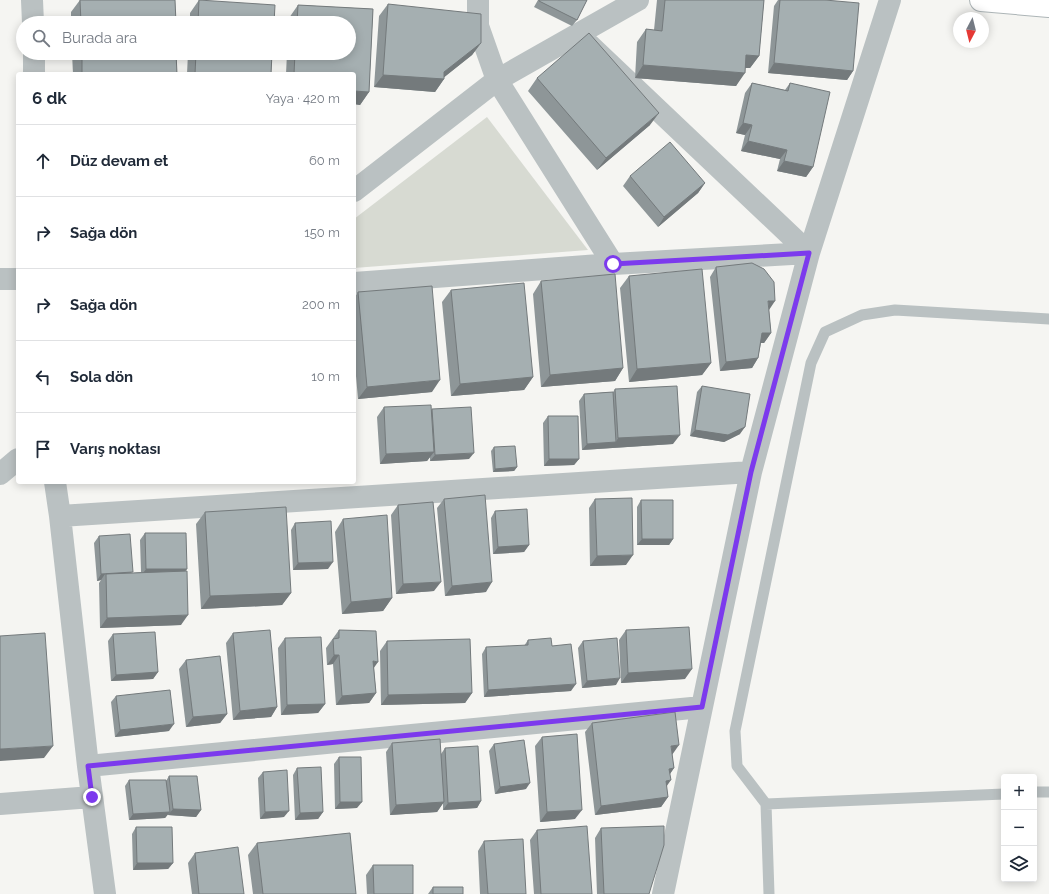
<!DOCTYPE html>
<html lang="tr">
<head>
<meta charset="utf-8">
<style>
	body { margin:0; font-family:Raleway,sans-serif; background:#f6f6f7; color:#1f2937 }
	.controls { position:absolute; right:12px; bottom:12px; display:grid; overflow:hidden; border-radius:4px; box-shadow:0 2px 10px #0003 }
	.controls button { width:36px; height:36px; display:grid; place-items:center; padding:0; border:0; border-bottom:1px solid #e0e1e3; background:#fff; color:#1f2937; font:20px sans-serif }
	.compass { position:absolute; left:953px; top:12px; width:36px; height:36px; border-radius:50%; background:#fff; box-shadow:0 2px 10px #0003; rotate:187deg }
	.stop { position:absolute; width:12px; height:12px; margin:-9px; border:3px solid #7c3aed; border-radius:50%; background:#fff }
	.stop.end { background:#7c3aed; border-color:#fff; box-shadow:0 1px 4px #0008 }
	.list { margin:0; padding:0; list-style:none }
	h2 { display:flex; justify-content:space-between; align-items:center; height:52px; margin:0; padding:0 16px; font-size:17px }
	h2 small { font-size:13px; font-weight:400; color:#747a83 }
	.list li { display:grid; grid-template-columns:26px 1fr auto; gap:12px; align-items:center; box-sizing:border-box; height:72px; padding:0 16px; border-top:1px solid #e0e1e3 }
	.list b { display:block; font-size:15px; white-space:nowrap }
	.list em { font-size:13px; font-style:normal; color:#747a83 }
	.icon { flex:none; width:22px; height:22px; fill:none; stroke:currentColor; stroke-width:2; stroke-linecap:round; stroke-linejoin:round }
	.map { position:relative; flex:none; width:1049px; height:894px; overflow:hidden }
	.search { position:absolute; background:#fff; box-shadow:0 2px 10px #0003; left:16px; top:16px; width:340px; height:44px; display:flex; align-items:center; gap:10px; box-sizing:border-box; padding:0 14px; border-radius:22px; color:#747a83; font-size:15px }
	.panel { position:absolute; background:#fff; box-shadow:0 2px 10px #0003; left:16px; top:72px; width:340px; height:412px; border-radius:4px }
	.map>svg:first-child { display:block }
	.green { fill:#d7dad2 }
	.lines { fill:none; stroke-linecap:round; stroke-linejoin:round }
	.secondary-casing { stroke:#adb5b7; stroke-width:24 }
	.lane { stroke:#bac1c2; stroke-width:11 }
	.street { stroke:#bac1c2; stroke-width:22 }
	.secondary { stroke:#fff; stroke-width:22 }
	.wall { fill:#8e9698 }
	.shaded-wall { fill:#747a7c }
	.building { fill:#a5afb1; stroke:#747a7c }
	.route { stroke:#7c3aed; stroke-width:5 }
</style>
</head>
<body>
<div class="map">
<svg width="1049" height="894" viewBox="0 0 1049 894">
	<rect width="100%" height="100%" fill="#f5f5f2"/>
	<path class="green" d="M487,117L588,250L354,268V219Z"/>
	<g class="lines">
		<defs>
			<path id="secondary" d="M981,0L1049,6"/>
		</defs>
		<use href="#secondary" class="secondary-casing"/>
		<path class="lane" d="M1034,792H1049
			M1004,794L766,804L737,766L735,731L811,363L825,332L862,315L895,310L1049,319
			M766,804L769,894"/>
		<path class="street" d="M32,0L33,23
			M478,0V26L497,80L613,264
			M34,53V74
			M354,191L497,80L638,0
			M0,279H18
			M354,283L613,264L809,253L578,34
			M0,474L18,459
			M55,482L60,516L88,766L105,894
			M60,516L751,472
			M88,766L702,707
			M0,804L92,797
			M663,894L751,472L809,253L890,0"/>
		<use href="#secondary" class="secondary"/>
	</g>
	<path class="wall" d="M80,0H175L176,23H71V12Z
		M199,0L274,23H190V13Z
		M538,0H587L577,20L572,26L534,7Z
		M657,0H764L759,56L750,68H745L736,86L635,78L637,42L646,29L654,30Z
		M778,0H825L853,71L847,80L768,73L774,6Z
		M388,4L481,43L472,55L444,77V79L435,92L374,87L379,16Z
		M298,5L373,9L369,92L360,105L354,104V74H286L287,53H349V23H289V18Z
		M72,53H176L177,74H73Z
		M188,53H272L271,74H187Z
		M537,78L650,125L597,170L528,91Z
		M752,83L785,90L790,83L813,167L806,177L777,171L780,159L741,151L745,135L736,133L745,93Z
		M630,176L705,183L698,193L658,227L623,186Z
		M716,267L769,310L771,333L764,343H761L758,358L752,368L720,371L710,277Z
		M629,276L711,363L702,375L629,382L620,288Z
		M541,281L623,368L615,381L541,387L533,294Z
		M451,290L533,377L524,390L451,396L442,302Z
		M358,292L432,392L358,399L354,353V298Z
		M702,386L740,434L724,442L690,436L697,392Z
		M615,389L673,444L582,450L579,401L584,394L613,392Z
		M384,407L432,410V409L469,459L430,461V457L427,461L380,464L377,417Z
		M548,416L579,459L574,465L544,466L543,423Z
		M494,447L517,467L514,471L493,472L491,451Z
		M444,499L486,592L445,596L437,508Z
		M595,499L626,565L590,566L589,508Z
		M641,500L673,539L669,545H637V507Z
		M398,505L434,591L396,594L391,515Z
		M495,511L529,545L524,552L493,554L491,518Z
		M205,512L291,593L282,605L201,609L196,524Z
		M343,519L392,598L383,611L342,614L335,532Z
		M295,523L328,569L293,570L291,530Z
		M145,533L185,571L181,625L100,628L99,583L101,580L97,581L94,543L99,536L132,573L141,572L140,540Z
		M339,630L374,668L376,693L369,703L336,705L333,664L327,665L326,648Z
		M626,630L685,679L621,683L619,640Z
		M233,633L277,707L271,717L233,720L226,643Z
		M113,634L158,672L153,679L111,681L108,641Z
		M285,638L325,704L318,713L281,715L278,648Z
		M528,640L552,646L571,691L484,697L482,654L486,647L524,646Z
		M387,641L472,693L465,703L381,705L380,651Z
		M583,641L616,685L582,688L578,648Z
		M186,660L227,714L220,723L186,727L179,669Z
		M116,696L169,731L115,737L111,702Z
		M592,723L672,755L674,768L670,774L666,786L668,797L661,807L595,815L585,732Z
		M542,737L575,819L540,822L535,746Z
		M392,743L441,754L445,748L481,801L477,808L443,810V803L437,812L390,815L386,752Z
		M494,744L526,789L495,794L489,751Z
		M339,757L357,808L335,809L334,764Z
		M297,768L323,812L318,819L295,820L293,775Z
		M263,772L284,817L260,819L258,778Z
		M169,776L201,810L196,817L168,815V814L165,818L129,820L125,786L129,780L166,781Z
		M136,827L173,863L168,869L133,870L132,834Z
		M601,828L649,894H597L595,838Z
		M537,830L592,894H534L530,840Z
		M484,841L526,894H480L478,851Z
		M257,843L356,894H253L248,855Z
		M195,853L244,894H192L188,863Z
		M373,865L413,894H367L366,875Z
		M433,887L463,894H428Z"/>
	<path class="shaded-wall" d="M481,43L472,55L442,79H444L435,92L374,87L383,75L444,72Z
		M746,55L759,56L750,68H738Z
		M774,63L853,71L847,80L768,73Z
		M643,65L745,73L736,86L635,78Z
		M354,91L369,92L360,105L354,104Z
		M659,113L650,125L597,170L606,158Z
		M743,123L752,125L745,135L736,133Z
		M748,141L787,150L780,159L741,151Z
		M784,161L813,167L806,177L777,171Z
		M705,183L698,193L658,227L664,217Z
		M768,301H775L769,310Z
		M762,333H771L764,343H756Z
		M758,358L752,368L720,371L726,362Z
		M711,363L702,375L629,382L637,369Z
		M623,368L615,381L541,387L550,375Z
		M533,377L524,390L451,396L460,384Z
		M440,380L432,392L358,399L367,387Z
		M745,427L740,434L724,442L690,436L695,430Z
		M680,435L673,444L582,450L587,444L616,442L618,438Z
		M434,452L427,461L380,464L386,454Z
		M474,453L469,459L430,461L435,455Z
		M549,459H579L574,465L544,466Z
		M517,467L514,471L493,472L495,469Z
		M642,539H673L669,545H637Z
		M529,545L524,552L493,554L498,547Z
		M633,555L626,565L590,566L597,556Z
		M333,562L328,569L293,570L298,563Z
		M146,569H187L182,576H141Z
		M101,574H105L101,580L97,581Z
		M441,582L434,591L396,594L403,584Z
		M492,582L486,592L445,596L452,586Z
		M291,593L282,605L201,609L210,596Z
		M392,598L383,611L342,614L351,602Z
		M188,615L181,625L100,628L107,618Z
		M334,655H339L333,664L327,665Z
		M373,661L378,662L371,672Z
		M692,669L685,679L621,683L628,673Z
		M158,672L153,679L111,681L116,675Z
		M620,678L616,685L582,688L587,681Z
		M576,684L571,691L484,697L488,690Z
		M376,693L369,703L336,705L342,696Z
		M472,693L465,703L381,705L388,695Z
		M325,704L318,713L281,715L287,705Z
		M277,707L271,717L233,720L240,711Z
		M227,714L220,723L186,727L193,717Z
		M174,724L169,731L115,737L120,730Z
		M679,745L672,755L671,746Z
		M53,746L44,758L0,761V749Z
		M674,768L667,778L669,769Z
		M671,780L664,790L666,781Z
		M530,783L526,789L495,794L500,787Z
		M668,797L661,807L595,815L601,806Z
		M481,801L477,808L443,810L448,803Z
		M340,802H362L357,808L335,809Z
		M444,802L437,812L390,815L396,805Z
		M173,809L201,810L196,817L168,815Z
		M582,810L575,819L540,822L547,812Z
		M289,811L284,817L260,819L265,812Z
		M170,812L165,818L129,820L133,814Z
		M323,812L318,819L295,820L300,813Z
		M137,863H173L168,869L133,870Z"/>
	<path class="building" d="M80,0H175L176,23H81Z
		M199,0L275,5L274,23H198Z
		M539,0H587L577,20L539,1Z
		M665,0H764L759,56L746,55L745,73L643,65L646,29L662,31Z
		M780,0H825L859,3L853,71L774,63Z
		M388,4L481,14V43L444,72V79L383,75Z
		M298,5L373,9L369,92L354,91V74H294L295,53H349V23H297Z
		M589,33L659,113L606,158L537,78Z
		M82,53H176L177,74H82Z
		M196,53H272L271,74H195Z
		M752,83L788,91L790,83L830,92L813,167L784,161L787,150L748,141L752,125L743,123Z
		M670,142L705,183L664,217L630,176Z
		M752,263L764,269L774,282L775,301H768L771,333H762L758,358L726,362L716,267Z
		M702,269L711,363L637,369L629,276Z
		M615,274L623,368L550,375L541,281Z
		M524,283L533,377L460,384L451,290Z
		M432,286L440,380L367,387L358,292Z
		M677,386L680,435L618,438L615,389Z
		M702,386L750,394L745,427L728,435L695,430Z
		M613,392L616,442L587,444L584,394Z
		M431,405L434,452L386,454L384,407Z
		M471,407L474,453L435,455L432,409Z
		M548,416H578L579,459H549Z
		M515,446L517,467L495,469L494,447Z
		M485,495L492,582L452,586L444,499Z
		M632,498L633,555L597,556L595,499Z
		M641,500H673V539H642Z
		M433,502L441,582L403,584L398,505Z
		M286,507L291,593L210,596L205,512Z
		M527,509L529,545L498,547L495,511Z
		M387,515L392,598L351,602L343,519Z
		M331,521L333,562L298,563L295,523Z
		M145,533H186L187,569H146Z
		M130,534L133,572L101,574L99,536Z
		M187,571L188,615L107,618L106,574Z
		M689,627L692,669L628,673L626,630Z
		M270,630L277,707L240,711L233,633Z
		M339,630L376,631L378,662L373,661L376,693L342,696L339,655H334L333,639L339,638Z
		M155,632L158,672L116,675L113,634Z
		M45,633L53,746L0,749V636Z
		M321,637L325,704L287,705L285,638Z
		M551,638L552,646L571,644L576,684L488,690L486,647L528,645V640Z
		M617,638L620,678L587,681L583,641Z
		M470,639L472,693L388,695L387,641Z
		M220,656L227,714L193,717L186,660Z
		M170,690L174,724L120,730L116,696Z
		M675,712L679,745L671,746L674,768L669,769L671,780L666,781L668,797L601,806L592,723Z
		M577,734L582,810L547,812L542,737Z
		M440,739L444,802L396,805L392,743Z
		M524,740L530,783L500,787L494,744Z
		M478,746L481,801L448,803L445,748Z
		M339,757H361L362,802H340Z
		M321,767L323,812L300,813L297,768Z
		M287,770L289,811L265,812L263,772Z
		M169,776H197L201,810L173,809Z
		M129,780H166L170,812L133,814Z
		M587,826L592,894H541L537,830Z
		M664,826V845L649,894H604L601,828Z
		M136,827H172L173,863H137Z
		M350,833L356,894H263L257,843Z
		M523,839L526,894H488L484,841Z
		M238,847L244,894H199L195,853Z
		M373,865H413V894H374Z
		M433,887H463V894H433Z"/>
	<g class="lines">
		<path class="route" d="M92,797L88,766L702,707L751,472L809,253L613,264"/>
	</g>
</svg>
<div class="controls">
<button>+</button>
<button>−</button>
<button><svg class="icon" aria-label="layers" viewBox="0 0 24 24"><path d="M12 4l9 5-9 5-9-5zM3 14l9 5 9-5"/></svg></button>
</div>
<svg class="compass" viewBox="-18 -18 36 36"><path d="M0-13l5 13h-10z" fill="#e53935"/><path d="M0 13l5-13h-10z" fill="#747a83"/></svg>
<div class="stop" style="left:613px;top:264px"></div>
<div class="stop end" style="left:92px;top:797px"></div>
<div class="search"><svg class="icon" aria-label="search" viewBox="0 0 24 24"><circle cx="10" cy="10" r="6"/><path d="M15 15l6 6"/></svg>Burada ara</div>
<section class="panel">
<h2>6 dk<small>Yaya · 420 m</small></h2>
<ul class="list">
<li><svg class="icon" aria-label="ahead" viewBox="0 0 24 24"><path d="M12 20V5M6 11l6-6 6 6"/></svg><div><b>Düz devam et</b></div><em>60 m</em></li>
<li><svg class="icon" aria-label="right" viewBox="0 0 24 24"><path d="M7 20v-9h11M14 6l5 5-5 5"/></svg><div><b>Sağa dön</b></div><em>150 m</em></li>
<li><svg class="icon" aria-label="right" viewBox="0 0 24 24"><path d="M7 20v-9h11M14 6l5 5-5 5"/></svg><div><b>Sağa dön</b></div><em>200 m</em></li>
<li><svg class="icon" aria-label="left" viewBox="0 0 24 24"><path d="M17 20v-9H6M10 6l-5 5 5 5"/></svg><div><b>Sola dön</b></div><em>10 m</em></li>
<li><svg class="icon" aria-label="arrive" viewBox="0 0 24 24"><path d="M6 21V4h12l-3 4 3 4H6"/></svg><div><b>Varış noktası</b></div></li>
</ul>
</section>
</div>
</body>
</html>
